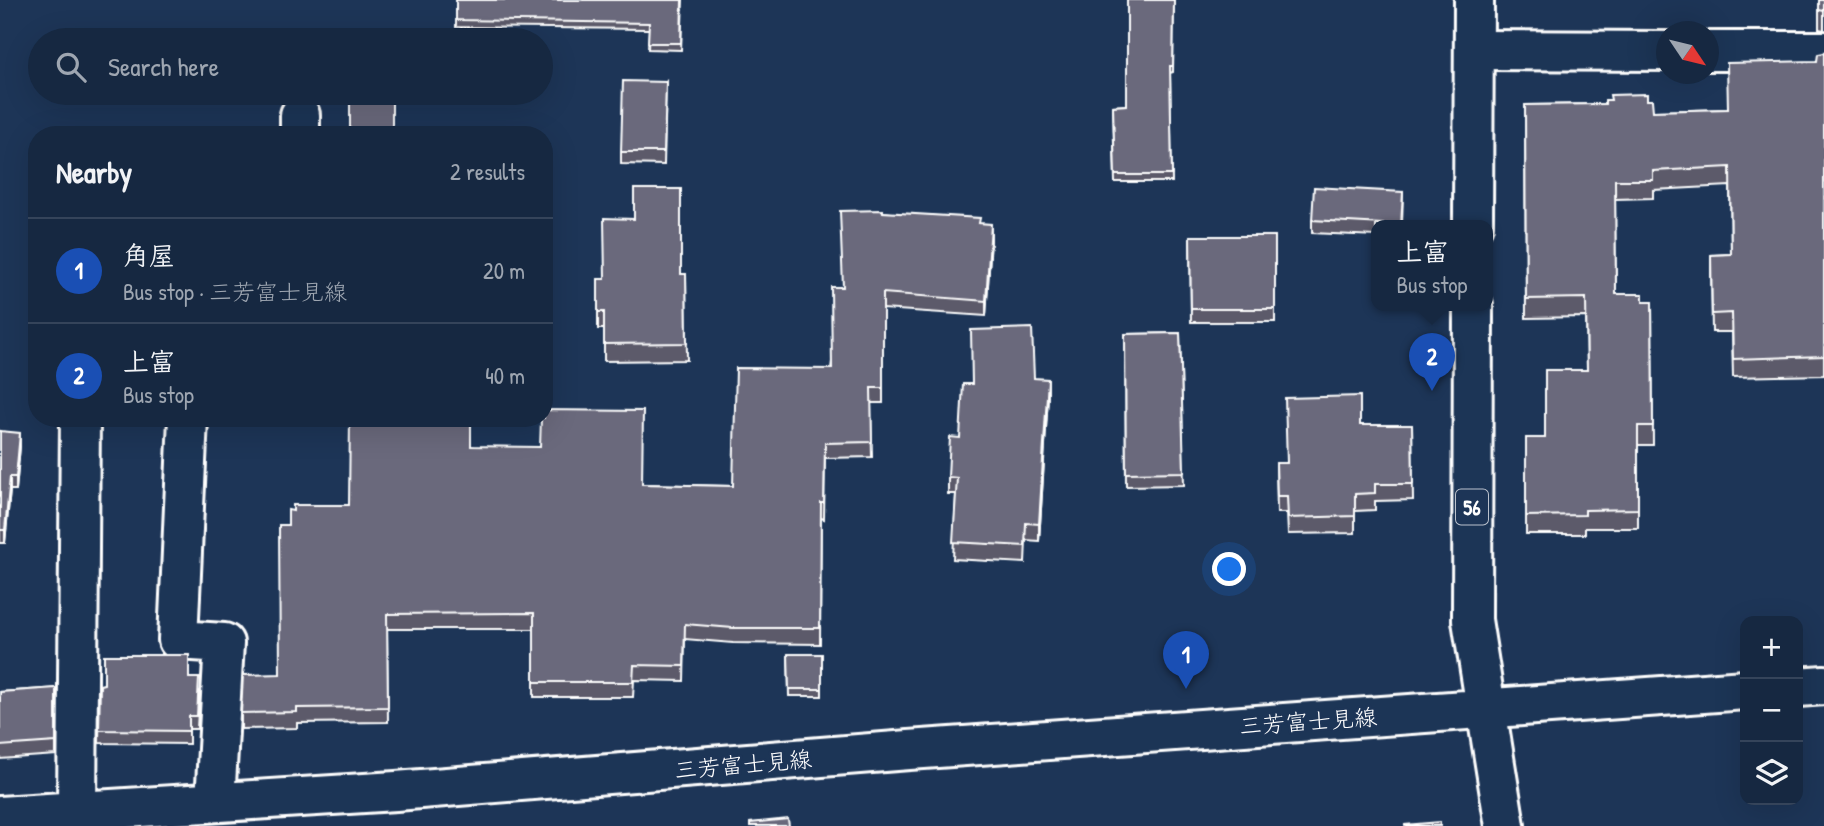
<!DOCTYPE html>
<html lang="en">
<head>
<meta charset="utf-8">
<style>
	body { margin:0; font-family:"Patrick Hand","Klee One",sans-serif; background:#1f3048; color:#f1f3f6 }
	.controls { position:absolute; right:21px; bottom:21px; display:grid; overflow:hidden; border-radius:14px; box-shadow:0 7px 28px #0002 }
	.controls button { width:63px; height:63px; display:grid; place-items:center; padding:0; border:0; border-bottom:2px solid #35445a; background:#162841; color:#f1f3f6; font:35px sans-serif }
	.compass { position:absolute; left:1656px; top:21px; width:63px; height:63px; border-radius:50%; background:#162841; box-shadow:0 7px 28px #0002; rotate:125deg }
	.you { position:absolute; left:1230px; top:570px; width:24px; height:24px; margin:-18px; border:5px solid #fff; border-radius:50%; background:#1a73e8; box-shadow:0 0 0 10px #1a73e833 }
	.badge { display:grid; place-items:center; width:46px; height:46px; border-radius:50%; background:#db2777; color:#fff; font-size:23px; font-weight:700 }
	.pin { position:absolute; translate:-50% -58px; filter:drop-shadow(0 2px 4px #0008) }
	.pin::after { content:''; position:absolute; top:37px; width:24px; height:21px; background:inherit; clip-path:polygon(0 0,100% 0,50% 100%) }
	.popup { position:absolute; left:1371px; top:220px; width:122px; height:91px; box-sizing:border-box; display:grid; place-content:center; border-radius:14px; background:#162841; filter:drop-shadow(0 2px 5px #0005); font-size:23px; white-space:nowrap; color:#9ea6b1 }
	.popup b { font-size:26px; color:#f1f3f6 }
	.popup::after { content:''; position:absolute; left:50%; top:100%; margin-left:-14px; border:14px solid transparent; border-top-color:#162841 }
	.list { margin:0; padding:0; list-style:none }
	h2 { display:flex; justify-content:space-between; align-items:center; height:91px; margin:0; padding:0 28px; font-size:30px }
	h2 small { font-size:23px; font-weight:400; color:#9ea6b1 }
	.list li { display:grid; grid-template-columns:46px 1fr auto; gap:21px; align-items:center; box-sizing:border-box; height:105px; padding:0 28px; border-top:2px solid #35445a }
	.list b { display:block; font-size:26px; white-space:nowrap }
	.list p { margin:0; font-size:23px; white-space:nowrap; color:#9ea6b1 }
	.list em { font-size:23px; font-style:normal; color:#9ea6b1 }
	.icon { flex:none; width:38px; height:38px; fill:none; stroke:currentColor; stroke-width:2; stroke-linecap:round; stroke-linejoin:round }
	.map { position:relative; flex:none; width:1824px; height:826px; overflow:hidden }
	.search { position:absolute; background:#162841; box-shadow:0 7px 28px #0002; left:28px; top:28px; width:525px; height:77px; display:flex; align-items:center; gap:18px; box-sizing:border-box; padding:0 24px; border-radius:38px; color:#9ea6b1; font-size:26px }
	.panel { position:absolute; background:#162841; box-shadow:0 7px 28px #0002; left:28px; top:126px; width:525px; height:301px; border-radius:28px }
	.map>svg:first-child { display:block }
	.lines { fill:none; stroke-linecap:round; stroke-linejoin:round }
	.minor-casing { stroke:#fff; stroke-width:44 }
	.major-casing { stroke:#fff; stroke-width:44 }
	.minor { stroke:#1d3557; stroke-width:38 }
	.major { stroke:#1d3557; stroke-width:38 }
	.wall { fill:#5b5a6a; stroke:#fff; stroke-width:2 }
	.shaded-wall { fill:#4a4a56; stroke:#fff; stroke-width:2 }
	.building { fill:#6a697b; stroke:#fff; stroke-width:2 }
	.labels { text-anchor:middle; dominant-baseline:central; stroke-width:5; stroke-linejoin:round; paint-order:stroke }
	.shield { fill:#1d3557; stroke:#bbc2cd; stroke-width:2 }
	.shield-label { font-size:21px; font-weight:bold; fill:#fff }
	.street-label { font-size:23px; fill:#fff; stroke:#1d3557 }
</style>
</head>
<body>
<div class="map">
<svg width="1824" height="826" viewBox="0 0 1824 826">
	<rect width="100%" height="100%" fill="#1d3557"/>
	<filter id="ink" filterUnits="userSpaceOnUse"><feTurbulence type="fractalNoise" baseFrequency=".0143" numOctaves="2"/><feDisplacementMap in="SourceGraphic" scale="14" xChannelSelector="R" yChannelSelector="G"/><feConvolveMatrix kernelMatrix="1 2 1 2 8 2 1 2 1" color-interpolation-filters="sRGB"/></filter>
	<g filter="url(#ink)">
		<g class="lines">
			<defs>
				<path id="minor" d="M1474,50L1666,51
					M1708,51H1824
					M300,135V115
					M188,418L178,640L224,643L215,802
					M1486,708L1505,826
					M77,810L80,418"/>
				<path id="major" d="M1473,225L1474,0
					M1473,305L1472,620L1486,708
					M1798,687L1824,685
					M0,816L396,791L909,750L1745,690"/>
			</defs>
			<use href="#minor" class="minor-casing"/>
			<use href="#major" class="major-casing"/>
			<use href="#minor" class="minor"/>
			<use href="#major" class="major"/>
		</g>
		<path class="wall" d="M456,0H683L681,50L648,49L649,29L456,27Z
			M1174,0L1173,72L1170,73L1172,182H1115L1113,106L1127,105Z
			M1819,0H1824V30L1819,29Z
			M1824,53V375L1733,377L1732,332H1712L1711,273V255L1731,254L1730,186L1653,190V198L1615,199L1616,294L1643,302H1652L1653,445H1638V528H1585V534H1526V438H1545L1587,370L1586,317L1526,318L1525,105L1605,104L1647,100L1653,111L1728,109L1817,61Z
			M666,82L664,165L621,164V152Z
			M1403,192L1402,225H1376V236L1312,233V220Z
			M883,212L980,224L991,239L986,316L883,309V403H871L872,457L825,458L824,519L821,518L820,644L733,643L685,639L684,681L634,680L633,697H534V629H387L388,722L297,723V728L241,729V713L280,674L288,525L293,511L349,505L471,446L642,484L733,486L831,369L842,287Z
			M1190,236H1275V322H1191Z
			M686,274L687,360L604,361V329H598V312L605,279Z
			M1180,333L1184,485L1126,486L1125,334Z
			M1034,378L1048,396L1039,541L1026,540L1025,563L953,559L956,494H948V477L960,438Z
			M1360,425H1412L1413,500L1375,501V510L1355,511V533L1288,534L1287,513H1277L1276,463H1286Z
			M0,431L20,446L16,490H10L5,543H0Z
			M788,654H822V696H789Z
			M189,678L199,691L197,729H189V744L99,743L100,685Z
			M56,688V755L0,759V692Z"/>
		<path class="shaded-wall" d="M991,224V239L986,316V301Z
			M1048,379V396L1039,541V524Z
			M20,433V446L16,490V477Z
			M10,477V490L5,543V530Z"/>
		<path class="building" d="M456,0H682L681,43H648L649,23L456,20Z
			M1127,0H1174L1173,66H1170L1172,175H1115L1113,106L1127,105Z
			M1819,0H1824V11L1819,10Z
			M1824,53V356L1733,359L1732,313L1712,314L1711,255L1731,254L1730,167L1653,171V180H1615L1616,294H1643V302H1652L1653,426H1638V509L1585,510V515L1526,516V438H1545V370H1587L1586,298L1526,299L1525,105L1605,104V100H1611L1610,95L1647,94V100H1652L1653,111L1728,109L1727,63L1817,61L1818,54Z
			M623,81L666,82L664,152H621Z
			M392,94V135H350V95Z
			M1314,187L1403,192L1401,225L1312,220Z
			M634,189H681V274H686L687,343L604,344V312H598V279H605L604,218L634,219Z
			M883,210V212L980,218L979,223L991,224L986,301L883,293V388H871L872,442L825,443L824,503H821L820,628H733L685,624L684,666L634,665L633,682H534V613L387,614L388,707L297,708V712L241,713L243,675L280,674L279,525H288V510L293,511V505H349L350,418H471V446L540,447L541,418H544V410L643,411L642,484L733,486L736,368L832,369L831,287H843L840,211Z
			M1190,236H1275V309H1191Z
			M1032,328L1034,378L1048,379L1039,524L1026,523L1025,546L953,542L957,478L948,477L950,437L960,438L963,384H972L971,330Z
			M1180,333L1184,472L1126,473L1125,334Z
			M1360,396V425H1412L1413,484H1375V493L1355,494V516L1288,518L1287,496H1277L1276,463H1287L1285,398Z
			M0,431L20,433L16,477H10L5,530H0Z
			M788,654H822V689H789Z
			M104,655H189V678H199L197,716H189V731L99,730L100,685L104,684Z
			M56,688V742L0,746V692Z
			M788,819L789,826H750V823Z
			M1440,822V826H1405V825Z"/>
	</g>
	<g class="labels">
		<rect class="shield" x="1456" y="489.5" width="32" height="35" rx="5"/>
		<g class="shield-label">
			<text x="1472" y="507">56</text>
		</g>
		<g class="street-label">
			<text transform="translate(1308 721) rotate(-4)">三芳富士見線</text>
			<text transform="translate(743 764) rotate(-5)">三芳富士見線</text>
		</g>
	</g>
</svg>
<div class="controls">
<button>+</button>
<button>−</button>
<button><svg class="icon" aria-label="layers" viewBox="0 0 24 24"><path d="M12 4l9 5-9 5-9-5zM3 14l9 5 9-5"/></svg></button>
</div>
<svg class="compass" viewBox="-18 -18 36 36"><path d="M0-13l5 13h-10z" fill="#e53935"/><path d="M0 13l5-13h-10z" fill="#9ea6b1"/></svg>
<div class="you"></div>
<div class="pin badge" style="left:1186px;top:689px;background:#1a4fb4">1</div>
<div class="pin badge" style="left:1432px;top:391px;background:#1a4fb4">2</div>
<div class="popup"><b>上富</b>Bus stop</div>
<div class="search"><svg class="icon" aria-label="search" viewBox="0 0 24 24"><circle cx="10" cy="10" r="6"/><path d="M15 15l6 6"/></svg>Search here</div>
<section class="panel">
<h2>Nearby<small>2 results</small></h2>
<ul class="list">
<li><span class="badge" style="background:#1a4fb4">1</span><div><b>角屋</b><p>Bus stop · 三芳富士見線</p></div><em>20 m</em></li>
<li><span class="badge" style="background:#1a4fb4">2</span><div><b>上富</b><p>Bus stop</p></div><em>40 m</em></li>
</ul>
</section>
</div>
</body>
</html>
